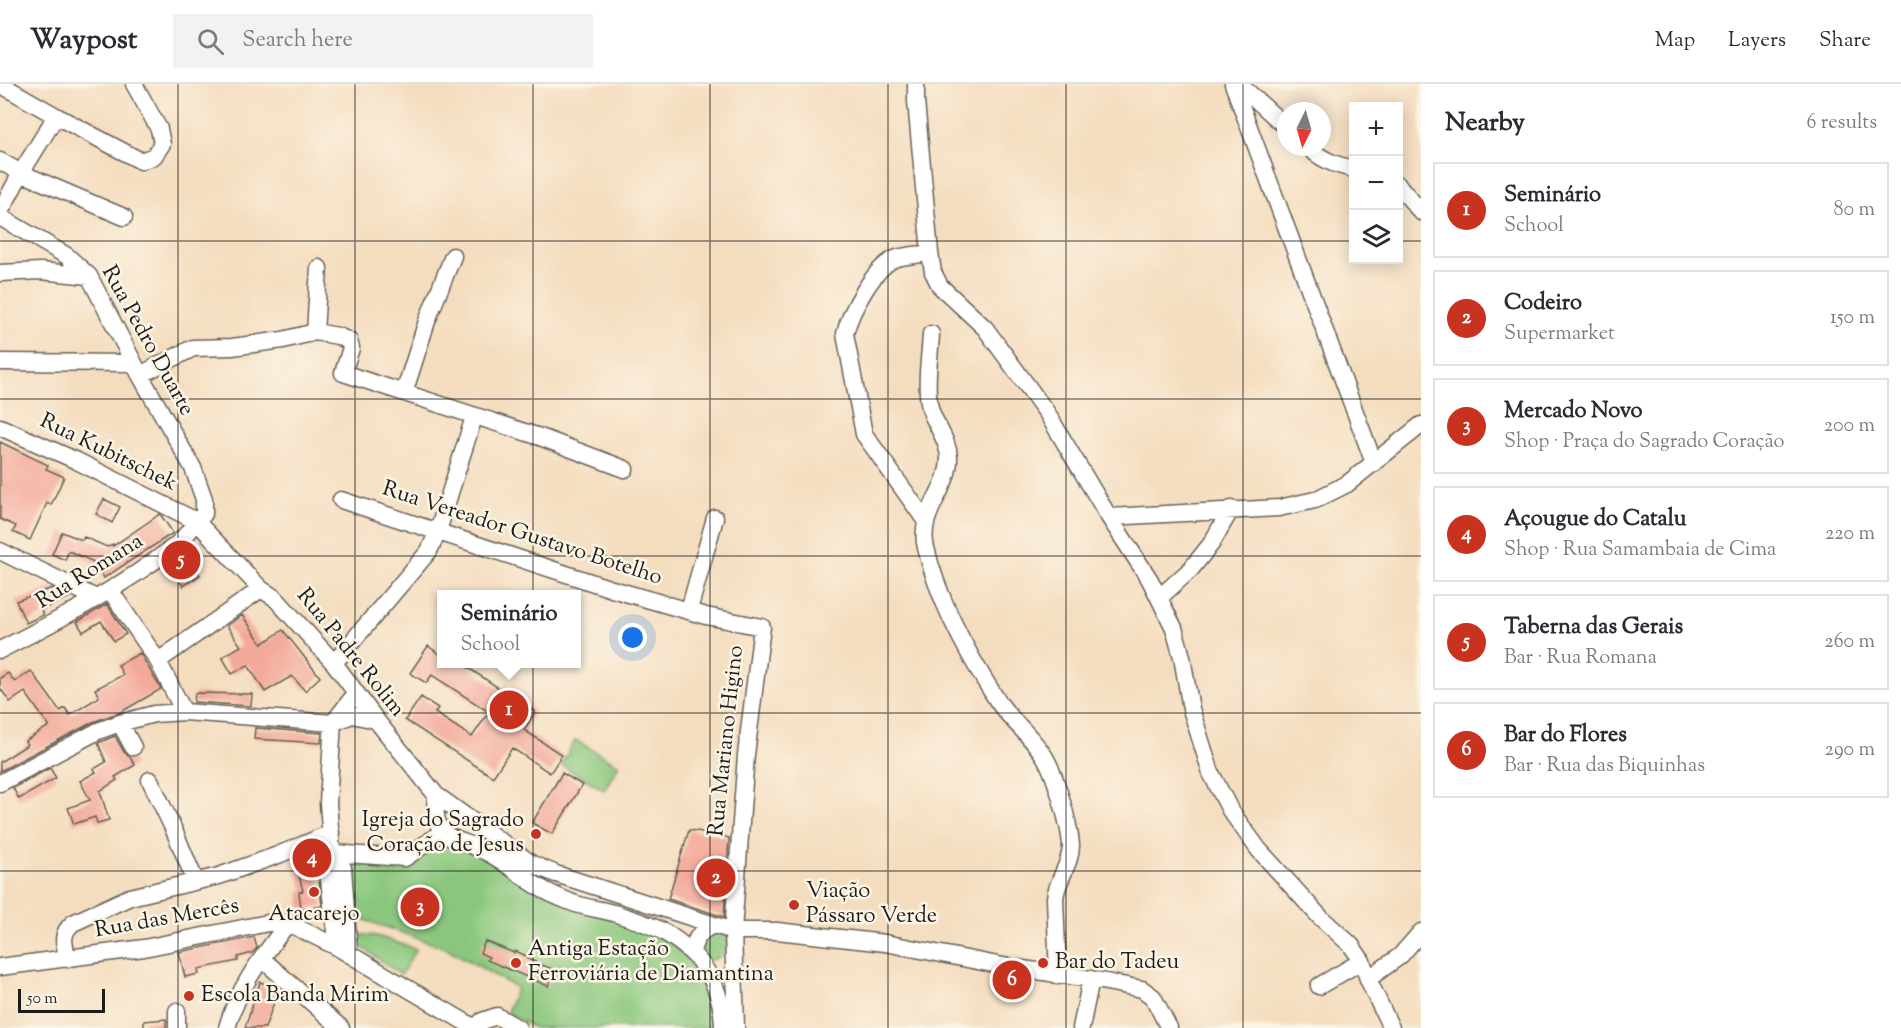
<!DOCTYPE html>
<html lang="en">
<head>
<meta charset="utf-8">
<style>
	body { margin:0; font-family:"Sorts Mill Goudy",serif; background:#f2f2f3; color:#2b2b33 }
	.controls { position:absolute; right:18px; top:18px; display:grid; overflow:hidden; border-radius:0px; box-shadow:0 3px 15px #0003 }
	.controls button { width:54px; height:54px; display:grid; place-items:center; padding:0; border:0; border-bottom:2px solid #e1e1e2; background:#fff; color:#2b2b33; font:30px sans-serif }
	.compass { position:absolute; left:1277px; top:18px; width:54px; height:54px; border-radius:50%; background:#fff; box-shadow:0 3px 15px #0003; rotate:185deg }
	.scale { position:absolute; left:18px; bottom:15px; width:87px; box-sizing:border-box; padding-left:6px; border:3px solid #1c1c1c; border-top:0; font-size:16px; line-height:21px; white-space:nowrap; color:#1c1c1c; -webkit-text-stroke:4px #fcf5e5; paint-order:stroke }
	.you { position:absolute; left:633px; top:554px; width:21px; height:21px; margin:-15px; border:4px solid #fff; border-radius:50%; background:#1a73e8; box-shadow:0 0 0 9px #1a73e833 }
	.badge { display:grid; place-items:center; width:39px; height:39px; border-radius:50%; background:#c8321e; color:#fff; font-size:20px; font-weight:700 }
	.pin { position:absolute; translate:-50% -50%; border:3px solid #fff; box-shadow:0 2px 6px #0006 }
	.popup { position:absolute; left:437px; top:506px; width:144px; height:78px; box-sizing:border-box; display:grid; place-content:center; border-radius:0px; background:#fff; filter:drop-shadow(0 2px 4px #0005); font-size:20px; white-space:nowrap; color:#7c7c81 }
	.popup b { font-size:22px; color:#2b2b33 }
	.popup::after { content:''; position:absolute; left:50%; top:100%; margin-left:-12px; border:12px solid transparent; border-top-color:#fff }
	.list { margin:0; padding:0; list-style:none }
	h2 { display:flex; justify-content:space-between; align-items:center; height:78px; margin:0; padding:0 24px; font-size:26px }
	h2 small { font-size:20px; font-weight:400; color:#7c7c81 }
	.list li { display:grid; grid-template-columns:39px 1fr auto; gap:18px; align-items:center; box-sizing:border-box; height:96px; margin:0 12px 12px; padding:0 12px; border:2px solid #e1e1e2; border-radius:0px }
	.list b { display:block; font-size:22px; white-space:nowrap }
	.list p { margin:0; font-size:20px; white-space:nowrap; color:#7c7c81 }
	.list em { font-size:20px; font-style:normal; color:#7c7c81 }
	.icon { flex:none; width:33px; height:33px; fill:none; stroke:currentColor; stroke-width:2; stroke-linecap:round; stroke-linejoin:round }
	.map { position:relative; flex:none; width:1421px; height:944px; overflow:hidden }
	header { display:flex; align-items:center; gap:36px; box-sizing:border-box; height:84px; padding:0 30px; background:#fff; border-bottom:2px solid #e1e1e2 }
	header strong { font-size:28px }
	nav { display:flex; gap:33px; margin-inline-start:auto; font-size:21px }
	.search { width:420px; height:54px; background:#f2f2f3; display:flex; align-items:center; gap:15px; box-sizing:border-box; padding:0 21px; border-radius:0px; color:#7c7c81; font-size:22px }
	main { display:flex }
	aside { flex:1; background:#fff }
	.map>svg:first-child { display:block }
	.green { fill:#8ac77d; stroke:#53724c; stroke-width:1.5 }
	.building { fill:#f3a99a }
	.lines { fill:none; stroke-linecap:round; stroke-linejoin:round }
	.minor-casing { stroke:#686055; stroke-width:19 }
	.minor { stroke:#fff; stroke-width:16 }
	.grid { fill:none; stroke:#1c1c1c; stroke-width:1.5; stroke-opacity:0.55 }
	.poi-dot { fill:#c8321e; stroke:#fcf5e5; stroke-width:2 }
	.labels { text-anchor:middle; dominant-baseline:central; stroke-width:5; stroke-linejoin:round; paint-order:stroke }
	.street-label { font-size:22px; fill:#1c1c1c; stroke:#fcf5e5 }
	.poi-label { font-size:22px; fill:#1c1c1c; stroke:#fcf5e5; text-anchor:start }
</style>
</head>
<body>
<header>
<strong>Waypost</strong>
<div class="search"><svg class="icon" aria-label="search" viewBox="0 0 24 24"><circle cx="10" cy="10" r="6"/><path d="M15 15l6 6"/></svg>Search here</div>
<nav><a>Map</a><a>Layers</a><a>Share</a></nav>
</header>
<main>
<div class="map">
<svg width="1421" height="944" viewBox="0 0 1421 944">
	<rect width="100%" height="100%" fill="#fcf5e5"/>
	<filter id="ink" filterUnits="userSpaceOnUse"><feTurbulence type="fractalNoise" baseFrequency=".0167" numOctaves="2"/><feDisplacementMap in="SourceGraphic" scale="12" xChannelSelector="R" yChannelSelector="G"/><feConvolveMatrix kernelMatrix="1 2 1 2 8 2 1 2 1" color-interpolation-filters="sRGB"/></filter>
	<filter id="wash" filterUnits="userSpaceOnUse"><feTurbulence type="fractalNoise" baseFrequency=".008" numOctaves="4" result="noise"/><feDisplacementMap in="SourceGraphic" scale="24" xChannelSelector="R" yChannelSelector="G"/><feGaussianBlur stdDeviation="1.35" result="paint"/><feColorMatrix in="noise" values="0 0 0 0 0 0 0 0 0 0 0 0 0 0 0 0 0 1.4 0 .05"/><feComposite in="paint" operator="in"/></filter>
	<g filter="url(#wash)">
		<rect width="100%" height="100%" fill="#f4ddbf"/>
		<path class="green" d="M575,656L619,681L604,706L561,681Z
			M443,755L659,850L695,876L710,905L716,944H534L507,928L517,904L448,865L351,831L348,777L406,780Z
			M704,847L730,849L727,868L718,874L704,877L697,860Z
			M353,850L377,852L416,865L401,891L352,856Z"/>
		<g id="blocks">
			<path class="building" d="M0,358L48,381L46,385L64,393L51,421L47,419L30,456L13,448L16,442L0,435Z
				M104,415L120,423L112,439L96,430Z
				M160,430L173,449L104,494L94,478L69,467L65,476L52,470L62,448L82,456L84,453L107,463L113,460V462Z
				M185,468L200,491L183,502L168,480Z
				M52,504L70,513L41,526L43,531L26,539L16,517Z
				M107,520L126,550L114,557L101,537L83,548L77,538Z
				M242,531L262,560L283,546L320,593L305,607L292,592L265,608L248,581L232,590L222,573L241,562L227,542Z
				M428,562L441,571V579H461L535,628L524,646L562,671L550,689L512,664L493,693L405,636L421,613L438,624L435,629L472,653L489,628L432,591L426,599L410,589Z
				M140,569L161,605L121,628L93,638L0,687V678L27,661L25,657L49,642L25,608L10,618L0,604V594L8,589L15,598L31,587L60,627L65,624L70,631L99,613L95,605L123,591L118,581Z
				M195,609L252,610L251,622L194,618Z
				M255,644L322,649L321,659L254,655Z
				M115,652L124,668L130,673L135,681L115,693L117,696L100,707L109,736L97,739L95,733L74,740L68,724L90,716L80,697L96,688L94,685L106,678L98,659Z
				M50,684L56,694L19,715L13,704Z
				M562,689L582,701L552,750L532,739Z
				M689,746L716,750L729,754L724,833L668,815Z
				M318,770L320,776L318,788L322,822L301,825L299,808L303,807L295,776Z
				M254,853L257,864L252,869L238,873V877L198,885L199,890L185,893L179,868Z
				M485,857L514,869L515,867L529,873L528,875L554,886L548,902L487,876L489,873L480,869Z
				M260,898L279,904L265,944H245Z
				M166,935V944H144V937Z"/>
		</g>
	</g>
	<g filter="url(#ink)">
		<use href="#blocks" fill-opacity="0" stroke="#686055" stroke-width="1.5"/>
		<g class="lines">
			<defs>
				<path id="minor" d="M0,0L56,32L141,77L154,72L162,60L159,45L134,0
					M916,0V17L930,169L933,188L940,202L985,244L1047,329L1109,433L1150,496L1174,544L1182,573L1191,625L1211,689L1230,726L1259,766L1320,833L1351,861L1362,877L1368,895L1391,944
					M1233,0L1374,379
					M1239,0L1286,43
					M1308,63C1322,76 1335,81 1354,85
					M0,77L21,89L124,133
					M1398,101L1421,128
					M0,128L21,89L56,32
					M0,133L67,172L89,192L140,291L193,384L204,415V430C194,439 187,452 176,461C122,503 61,535 0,566
					M319,184L315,248L338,252L349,257L351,264L343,289L540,353L625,385
					M0,189L41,187L89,192
					M931,250C930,272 924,306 931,327C936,342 948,356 949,373C950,406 917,428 926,464C938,515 968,571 997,616C1010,636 1034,654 1046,675C1056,693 1070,742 1071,762C1071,780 1057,796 1055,814L1058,892
					M0,278L133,279
					M140,291L193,264L232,263L283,256L315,248
					M404,309L427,237L453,172
					M0,343L75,376L196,437L261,505L275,514L334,579L376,636L436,711L532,780L556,790L733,847H777L885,859L1003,882L1091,895L1142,905L1153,913L1169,944
					M341,416L612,505L706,532L762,543L746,671L733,847L736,944
					M1109,433L1279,424L1315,416L1347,400L1421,341
					M925,436L864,350L845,250C850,228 875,181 897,174C907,171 919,171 930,169
					M0,467L96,514
					M110,506L158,577L184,628
					M1159,514L1191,485L1211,460L1231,425
					M689,526L715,434
					M158,577L261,505
					M334,579L429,467L438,447L474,333
					M120,639L133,663
					M150,696L173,744L195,796
					M0,699L98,647L120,639L154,630L184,628L333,639L352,631L376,636
					M436,711C431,761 455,750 490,770C507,779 522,793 539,803C548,809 558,813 568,817C583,824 601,825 617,830C632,835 650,840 664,848C700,869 723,901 723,944
					M332,769L405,774L441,749
					M332,769L343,784L349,870
					M337,863L328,787L332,769L328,719L332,654L333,639L356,609
					M692,868C695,854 701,846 714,841
					M68,875C64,860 60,850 73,839L130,813L219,792L278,771L331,749
					M262,875L341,944
					M0,883L144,864L268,839H288L337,863L475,944
					M1368,895L1400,872L1421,848
					M1319,902L1362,877
					M177,927V944
					M227,944C238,903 263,872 288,839
					M477,944L482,937L497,932L518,944
					M1081,944L1091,895"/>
			</defs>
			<use href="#minor" class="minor-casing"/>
			<use href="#minor" class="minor"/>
		</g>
	</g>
	<path class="grid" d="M178,0V944M355,0V944M533,0V944M710,0V944M888,0V944M1066,0V944M1243,0V944M0,157H1354M1398,157H1421M0,315H1421M0,472H1421M0,629H1421M0,787H1421"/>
	<g class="poi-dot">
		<circle cx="536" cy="750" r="6"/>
		<circle cx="314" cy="808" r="6"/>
		<circle cx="794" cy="821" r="6"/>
		<circle cx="516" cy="879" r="6"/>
		<circle cx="1043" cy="879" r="6"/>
		<circle cx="189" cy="912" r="6"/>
	</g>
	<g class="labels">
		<g class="street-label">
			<text transform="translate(147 257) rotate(61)">Rua Pedro Duarte</text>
			<text transform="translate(108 369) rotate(26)">Rua Kubitschek</text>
			<text transform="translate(522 450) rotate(18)">Rua Vereador Gustavo Botelho</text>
			<text transform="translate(90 488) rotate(-32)">Rua Romana</text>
			<text transform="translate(350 569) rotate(51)">Rua Padre Rolim</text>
			<text transform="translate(727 657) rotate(-84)">Rua Mariano Higino</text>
			<text transform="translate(167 835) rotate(-10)">Rua das Mercês</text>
		</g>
		<g class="poi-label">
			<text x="524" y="737" text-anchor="end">Igreja do Sagrado<tspan x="524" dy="25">Coração de Jesus</tspan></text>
			<text x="806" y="808">Viação<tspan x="806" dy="25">Pássaro Verde</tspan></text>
			<text x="314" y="831" text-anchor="middle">Atacarejo</text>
			<text x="528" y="866">Antiga Estação<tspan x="528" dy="25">Ferroviária de Diamantina</tspan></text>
			<text x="1055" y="879">Bar do Tadeu</text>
			<text x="201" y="912">Escola Banda Mirim</text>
		</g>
	</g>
</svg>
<div class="controls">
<button>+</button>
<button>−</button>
<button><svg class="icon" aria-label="layers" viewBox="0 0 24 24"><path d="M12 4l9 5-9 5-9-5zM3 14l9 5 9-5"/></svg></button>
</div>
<svg class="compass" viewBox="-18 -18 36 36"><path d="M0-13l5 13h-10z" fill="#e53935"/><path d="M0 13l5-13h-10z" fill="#7c7c81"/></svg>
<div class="scale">50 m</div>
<div class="you"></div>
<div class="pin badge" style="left:509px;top:626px">1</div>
<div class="popup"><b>Seminário</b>School</div>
<div class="pin badge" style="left:716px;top:794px">2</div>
<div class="pin badge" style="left:420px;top:823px">3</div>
<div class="pin badge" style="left:312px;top:774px">4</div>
<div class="pin badge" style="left:181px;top:476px">5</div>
<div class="pin badge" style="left:1012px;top:896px">6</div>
</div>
<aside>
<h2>Nearby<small>6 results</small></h2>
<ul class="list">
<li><span class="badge">1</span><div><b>Seminário</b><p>School</p></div><em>80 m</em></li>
<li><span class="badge">2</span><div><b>Codeiro</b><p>Supermarket</p></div><em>150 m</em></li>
<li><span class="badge">3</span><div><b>Mercado Novo</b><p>Shop · Praça do Sagrado Coração</p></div><em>200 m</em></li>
<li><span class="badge">4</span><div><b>Açougue do Catalu</b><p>Shop · Rua Samambaia de Cima</p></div><em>220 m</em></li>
<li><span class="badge">5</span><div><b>Taberna das Gerais</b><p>Bar · Rua Romana</p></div><em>260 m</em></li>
<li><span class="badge">6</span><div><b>Bar do Flores</b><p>Bar · Rua das Biquinhas</p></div><em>290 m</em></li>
</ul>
</aside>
</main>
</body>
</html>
